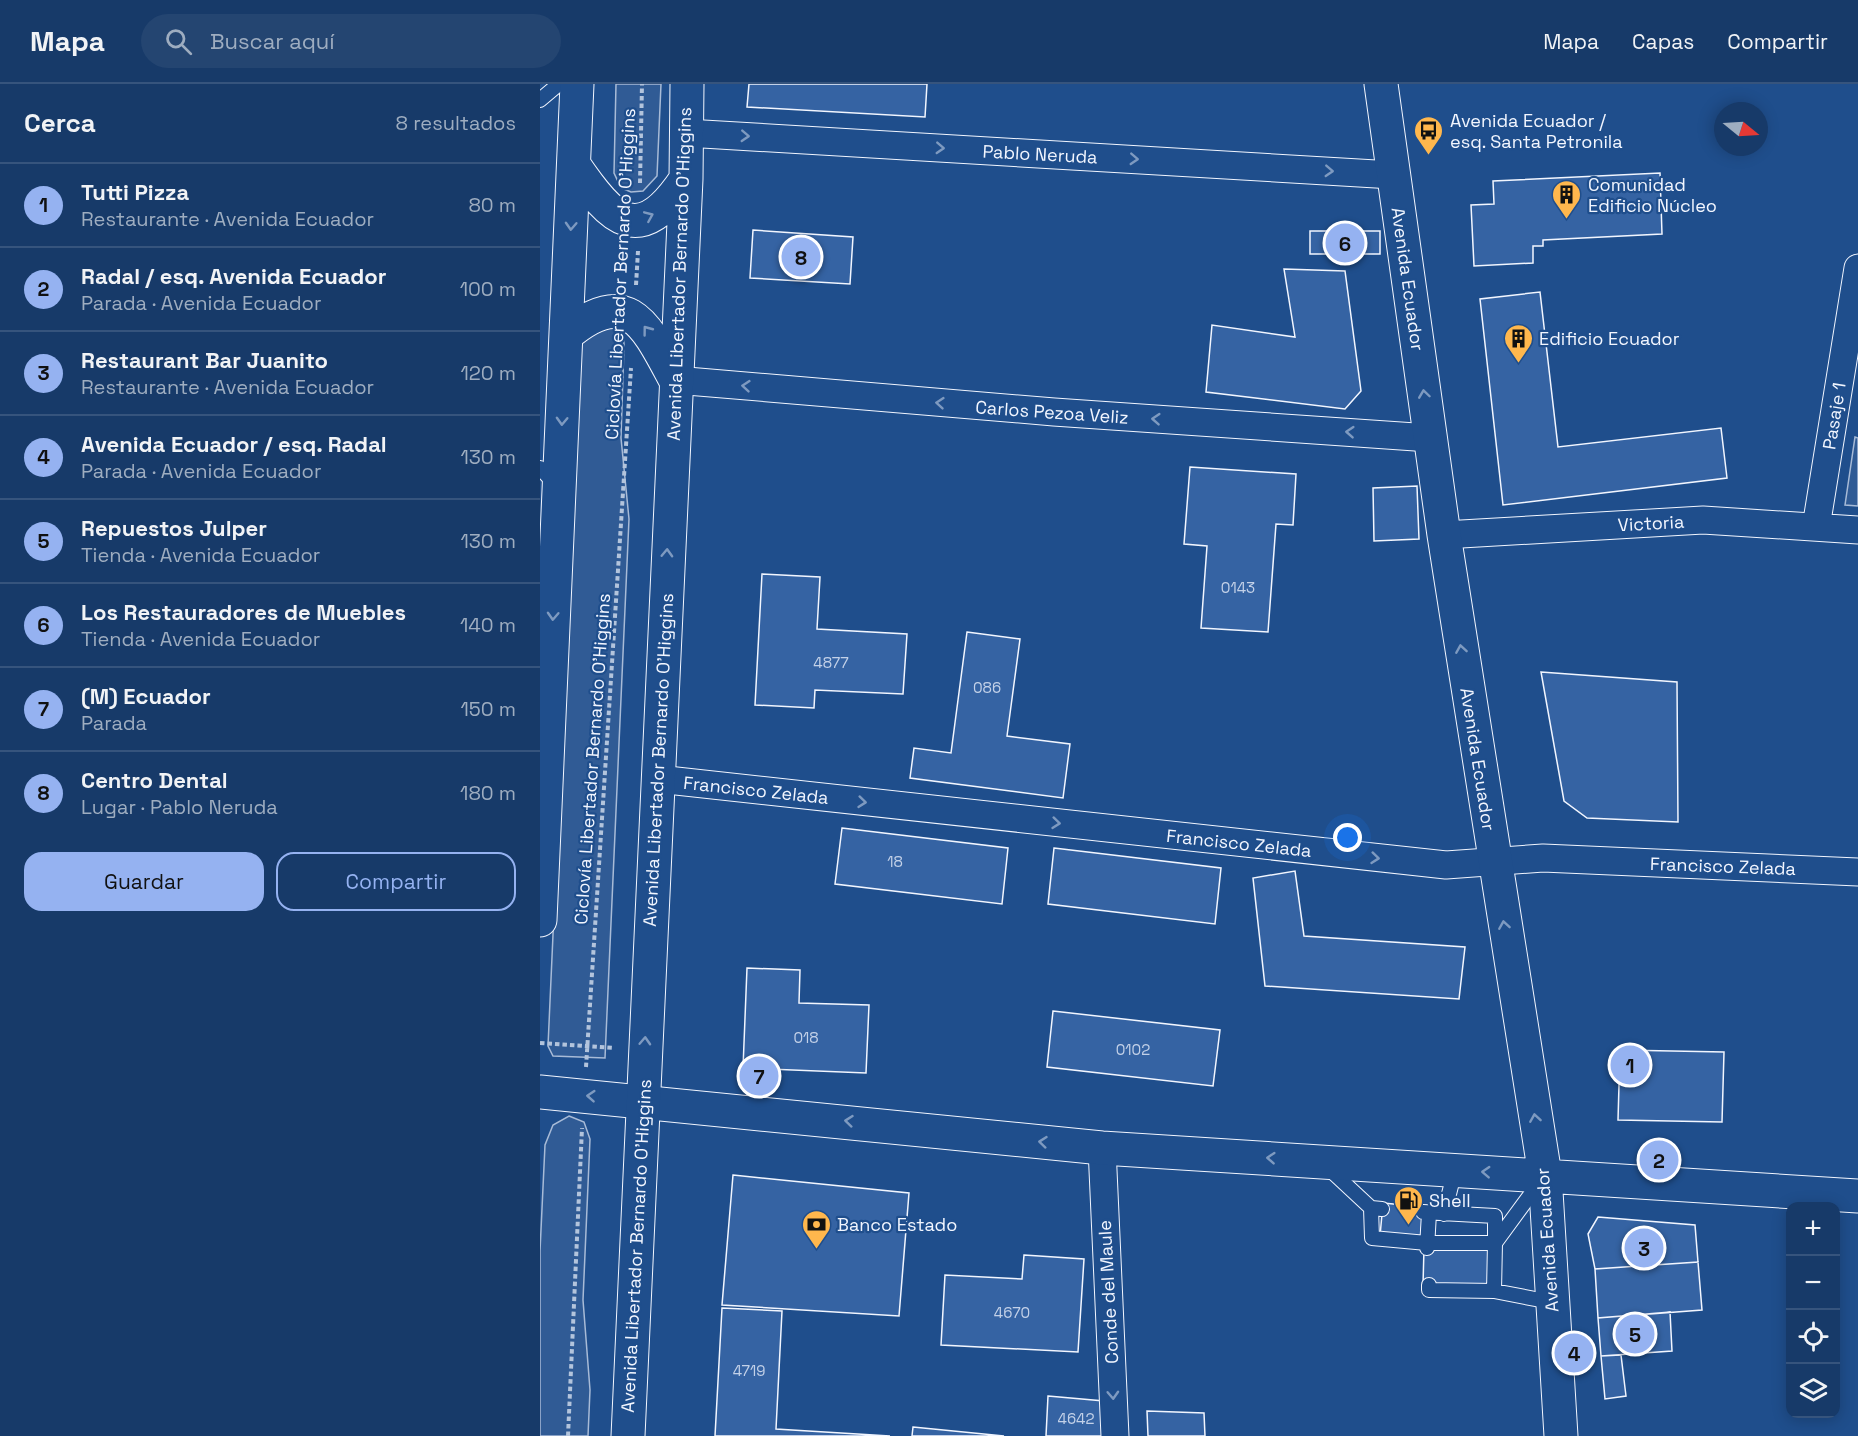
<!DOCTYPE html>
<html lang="es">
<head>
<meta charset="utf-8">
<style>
	body { margin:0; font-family:"Space Grotesk",sans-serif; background:#244571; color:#f1f3f6 }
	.controls { position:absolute; right:18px; bottom:18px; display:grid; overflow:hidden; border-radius:12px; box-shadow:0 3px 15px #0003 }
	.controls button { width:54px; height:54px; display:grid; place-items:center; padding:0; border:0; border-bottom:2px solid #36547d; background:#173a69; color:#f1f3f6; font:30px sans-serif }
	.compass { position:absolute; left:1174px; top:18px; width:54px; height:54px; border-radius:50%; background:#173a69; box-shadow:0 3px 15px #0003; rotate:108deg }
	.you { position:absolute; left:808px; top:754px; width:21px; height:21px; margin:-15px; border:4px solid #fff; border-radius:50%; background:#1a73e8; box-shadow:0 0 0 9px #1a73e833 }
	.badge { display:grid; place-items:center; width:39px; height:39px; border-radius:50%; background:#95b2f1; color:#111; font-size:20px; font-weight:700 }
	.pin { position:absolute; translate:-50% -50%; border:3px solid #fff; box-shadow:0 2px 6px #0006 }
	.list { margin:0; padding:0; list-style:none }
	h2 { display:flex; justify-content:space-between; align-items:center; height:78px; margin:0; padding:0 24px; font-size:26px }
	h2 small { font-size:20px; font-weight:400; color:#9eadc0 }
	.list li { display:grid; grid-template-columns:39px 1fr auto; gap:18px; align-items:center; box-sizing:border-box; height:84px; padding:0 24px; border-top:2px solid #36547d }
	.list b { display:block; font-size:22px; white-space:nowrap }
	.list p { margin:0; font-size:20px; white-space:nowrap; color:#9eadc0 }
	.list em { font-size:20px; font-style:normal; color:#9eadc0 }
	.actions { display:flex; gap:12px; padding:18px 24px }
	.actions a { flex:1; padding:14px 0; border:2px solid #95b2f1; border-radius:18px; text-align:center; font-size:21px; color:#95b2f1 }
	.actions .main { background:#95b2f1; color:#111 }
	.icon { flex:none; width:33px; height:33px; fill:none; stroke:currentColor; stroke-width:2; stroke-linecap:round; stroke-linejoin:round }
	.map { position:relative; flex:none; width:1318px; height:1352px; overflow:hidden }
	header { display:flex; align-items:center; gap:36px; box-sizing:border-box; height:84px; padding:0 30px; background:#173a69; border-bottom:2px solid #36547d }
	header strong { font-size:28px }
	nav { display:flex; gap:33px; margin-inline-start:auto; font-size:21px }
	.search { width:420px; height:54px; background:#244571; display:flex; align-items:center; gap:15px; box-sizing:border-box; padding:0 21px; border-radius:33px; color:#9eadc0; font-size:22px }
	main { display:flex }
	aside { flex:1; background:#173a69 }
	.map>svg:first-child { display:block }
	.built { fill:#305b95; stroke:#a8bbd7; stroke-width:1.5 }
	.building { fill:#3563a3; stroke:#f2f6ff; stroke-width:1.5 }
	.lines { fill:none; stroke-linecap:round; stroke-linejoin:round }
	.service-casing { stroke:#f2f6ff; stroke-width:16 }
	.minor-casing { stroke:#f2f6ff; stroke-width:29 }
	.secondary-casing { stroke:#f2f6ff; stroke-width:35 }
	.primary-casing { stroke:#f2f6ff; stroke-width:35 }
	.path { stroke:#b3c4dc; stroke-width:4; stroke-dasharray:4.5 3; stroke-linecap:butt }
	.service { stroke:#1f4e8c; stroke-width:14 }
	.minor { stroke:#1f4e8c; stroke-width:27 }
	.secondary { stroke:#1f4e8c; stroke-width:33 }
	.primary { stroke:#1f4e8c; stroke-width:33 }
	.oneway { stroke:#7e9ac0 }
	.labels { text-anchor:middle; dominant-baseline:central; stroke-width:4.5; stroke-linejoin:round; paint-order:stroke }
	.number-label { font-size:15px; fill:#c3d1e8 }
	.poi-label { font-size:18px; fill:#f2f6ff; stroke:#1f4e8c; text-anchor:start }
	.street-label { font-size:18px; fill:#f2f6ff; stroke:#1f4e8c }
</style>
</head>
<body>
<header>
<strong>Mapa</strong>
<div class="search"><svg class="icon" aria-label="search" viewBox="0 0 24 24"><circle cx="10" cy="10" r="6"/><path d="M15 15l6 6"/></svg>Buscar aquí</div>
<nav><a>Mapa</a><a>Capas</a><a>Compartir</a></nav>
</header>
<main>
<aside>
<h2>Cerca<small>8 resultados</small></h2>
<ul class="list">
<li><span class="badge">1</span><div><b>Tutti Pizza</b><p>Restaurante · Avenida Ecuador</p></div><em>80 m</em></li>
<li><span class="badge">2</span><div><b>Radal / esq. Avenida Ecuador</b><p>Parada · Avenida Ecuador</p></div><em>100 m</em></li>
<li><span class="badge">3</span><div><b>Restaurant Bar Juanito</b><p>Restaurante · Avenida Ecuador</p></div><em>120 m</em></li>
<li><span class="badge">4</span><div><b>Avenida Ecuador / esq. Radal</b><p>Parada · Avenida Ecuador</p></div><em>130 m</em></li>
<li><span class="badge">5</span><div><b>Repuestos Julper</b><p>Tienda · Avenida Ecuador</p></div><em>130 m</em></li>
<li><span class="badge">6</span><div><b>Los Restauradores de Muebles</b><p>Tienda · Avenida Ecuador</p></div><em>140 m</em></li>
<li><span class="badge">7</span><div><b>(M) Ecuador</b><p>Parada</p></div><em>150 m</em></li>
<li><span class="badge">8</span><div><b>Centro Dental</b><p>Lugar · Pablo Neruda</p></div><em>180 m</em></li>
</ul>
<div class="actions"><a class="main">Guardar</a><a>Compartir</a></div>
</aside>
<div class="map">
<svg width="1318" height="1352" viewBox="0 0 1318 1352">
	<rect width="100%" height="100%" fill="#1f4e8c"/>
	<path class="built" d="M76,0H121L117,92L103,107L91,108L81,104L74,89Z
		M76,241L83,249L84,260L81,354L89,435L65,974L13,972L8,962L40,251Z
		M1315,353L1318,354V422L1305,421Z
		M29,1032L44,1038L50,1055L43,1216L50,1306L48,1352H0V1167L5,1061L13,1041Z"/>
	<path class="building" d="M209,0H387L385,33L207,23Z
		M1120,89L1122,150L1003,156V162H993V179L934,182L931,121L954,120L953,97Z
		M213,146L313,153L310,200L210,194Z
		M770,147H840V170H770Z
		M744,185L805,187L821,307L805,325L666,308L672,241L755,253Z
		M1000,208L1018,363L1181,344L1187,394L963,421L940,215Z
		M650,383L756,390L753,441L736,440L728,548L661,544L667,462L644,460Z
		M877,402L879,455L834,457L833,404Z
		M222,490L280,493L277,545L367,550L363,610L275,606L274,624L215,621Z
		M427,548L480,555L467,652L530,660L523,714L370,694L374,664L411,669Z
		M1001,588L1137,598L1138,738L1047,734L1024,717Z
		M302,744L468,764L462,820L295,800Z
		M514,764L681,784L675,840L508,820Z
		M755,787L764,852L925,863L919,915L725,902L713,794Z
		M207,884L260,886L259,919L329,921L326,989L203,984Z
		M513,927L680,946L673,1002L507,983Z
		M1080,966L1184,968L1182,1038L1078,1036Z
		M193,1091L369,1109L359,1232L182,1221Z
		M843,1119L884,1123L880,1156L840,1152Z
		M1058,1133L1155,1141L1158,1178L1055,1185L1048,1150Z
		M884,1164L950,1165L949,1202L883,1201Z
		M484,1171L544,1175L538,1268L401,1261L405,1191L482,1195Z
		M1158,1178L1162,1226L1058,1234L1055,1185Z
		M182,1224L242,1227L236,1345L350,1352H175Z
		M1130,1228L1132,1267L1061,1272L1058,1234Z
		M1081,1271L1086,1312L1065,1315L1061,1272Z
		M508,1312L564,1317L565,1352H506Z
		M607,1327L664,1329L665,1352H608Z
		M373,1343L464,1352H372Z"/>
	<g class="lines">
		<defs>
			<path id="service" d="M0,16L19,0
				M0,384L16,401
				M787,1083L831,1124L842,1125
				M999,1099L955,1159L954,1207L1011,1218
				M831,1124L832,1154L887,1159H955V1132L883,1128
				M904,1130L915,1086
				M887,1164L889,1129
				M889,1201V1206L954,1207"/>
			<path id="minor" d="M146,49L853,91
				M135,296L514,328L890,354
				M1276,443L1318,184
				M904,451L1163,436L1318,446
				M118,695L906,781L1003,774L1318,788
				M562,1064L575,1352"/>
			<path id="secondary" d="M841,0L904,451L1005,1091L1021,1352
				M0,1008L562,1064L1318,1112"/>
			<path id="primary" d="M34,81C72,137 99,165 146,95
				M26,251C88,199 106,241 135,295
				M0,836L37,0
				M88,1352L146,95L147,0"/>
		</defs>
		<use href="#service" class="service-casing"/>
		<use href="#minor" class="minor-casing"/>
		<use href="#secondary" class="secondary-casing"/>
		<use href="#primary" class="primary-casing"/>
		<path class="path" d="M100,99L102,0
			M96,201L98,167
			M0,959L74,964
			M46,983L91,284
			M28,1352L42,1044"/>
		<use href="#service" class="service"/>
		<use href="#minor" class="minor"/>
		<use href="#secondary" class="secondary"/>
		<use href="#primary" class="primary"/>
	</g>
	<defs><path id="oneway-chevron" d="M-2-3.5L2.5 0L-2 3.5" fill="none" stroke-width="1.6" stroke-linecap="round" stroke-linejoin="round" transform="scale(1.5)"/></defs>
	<g class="oneway">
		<use href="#oneway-chevron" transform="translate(205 52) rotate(3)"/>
		<use href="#oneway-chevron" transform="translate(400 64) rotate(3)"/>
		<use href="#oneway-chevron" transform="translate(594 75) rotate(3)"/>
		<use href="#oneway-chevron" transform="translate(789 87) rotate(3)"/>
		<use href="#oneway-chevron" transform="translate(109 132) rotate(-23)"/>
		<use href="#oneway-chevron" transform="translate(31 142) rotate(93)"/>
		<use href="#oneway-chevron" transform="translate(107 246) rotate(-127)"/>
		<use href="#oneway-chevron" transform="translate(206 302) rotate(-175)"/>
		<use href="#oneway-chevron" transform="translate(884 310) rotate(-98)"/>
		<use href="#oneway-chevron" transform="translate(400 319) rotate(-175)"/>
		<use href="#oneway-chevron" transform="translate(616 335) rotate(-176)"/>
		<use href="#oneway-chevron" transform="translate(22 337) rotate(92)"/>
		<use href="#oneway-chevron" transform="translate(810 348) rotate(-176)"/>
		<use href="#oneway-chevron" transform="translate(127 469) rotate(-88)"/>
		<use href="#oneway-chevron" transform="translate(13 532) rotate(93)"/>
		<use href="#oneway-chevron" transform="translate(921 565) rotate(-99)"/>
		<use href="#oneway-chevron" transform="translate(322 718) rotate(6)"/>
		<use href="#oneway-chevron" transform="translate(516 739) rotate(6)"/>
		<use href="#oneway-chevron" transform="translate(835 774) rotate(6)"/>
		<use href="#oneway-chevron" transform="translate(964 841) rotate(-99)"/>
		<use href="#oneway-chevron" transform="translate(105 957) rotate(-87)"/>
		<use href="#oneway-chevron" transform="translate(51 1012) rotate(-176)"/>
		<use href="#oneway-chevron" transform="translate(995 1034) rotate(-99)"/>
		<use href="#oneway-chevron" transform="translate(309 1037) rotate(-174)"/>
		<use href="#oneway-chevron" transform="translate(503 1058) rotate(-174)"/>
		<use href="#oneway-chevron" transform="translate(731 1074) rotate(-176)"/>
		<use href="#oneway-chevron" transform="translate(946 1088) rotate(-177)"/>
		<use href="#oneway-chevron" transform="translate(573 1311) rotate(87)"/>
	</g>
	<defs>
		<symbol id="bus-pin" viewBox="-11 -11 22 30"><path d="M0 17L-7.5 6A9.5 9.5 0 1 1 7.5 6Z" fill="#ffb74d" stroke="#1f4e8c"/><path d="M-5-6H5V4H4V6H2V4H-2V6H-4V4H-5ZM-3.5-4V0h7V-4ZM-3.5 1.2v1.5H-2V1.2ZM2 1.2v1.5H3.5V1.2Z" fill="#111"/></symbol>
		<symbol id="building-pin" viewBox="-11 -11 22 30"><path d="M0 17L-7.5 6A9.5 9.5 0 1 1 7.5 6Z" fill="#ffb74d" stroke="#1f4e8c"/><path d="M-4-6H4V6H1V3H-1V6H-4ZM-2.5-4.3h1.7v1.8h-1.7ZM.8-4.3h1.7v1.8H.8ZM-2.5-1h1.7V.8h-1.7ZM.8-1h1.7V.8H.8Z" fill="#111"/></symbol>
		<symbol id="fuel-pin" viewBox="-11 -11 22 30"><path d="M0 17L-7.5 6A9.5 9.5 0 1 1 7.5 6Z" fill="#ffb74d" stroke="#1f4e8c"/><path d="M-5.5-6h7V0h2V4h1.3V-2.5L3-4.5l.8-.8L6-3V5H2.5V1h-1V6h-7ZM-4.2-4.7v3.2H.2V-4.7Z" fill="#111"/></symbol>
		<symbol id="bank-pin" viewBox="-11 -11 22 30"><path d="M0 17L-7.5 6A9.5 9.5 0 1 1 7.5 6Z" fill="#ffb74d" stroke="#1f4e8c"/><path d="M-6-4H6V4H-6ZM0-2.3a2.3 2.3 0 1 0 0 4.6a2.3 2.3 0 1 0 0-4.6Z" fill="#111"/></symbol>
	</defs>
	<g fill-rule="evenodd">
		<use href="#bus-pin" x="872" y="30" width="33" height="45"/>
		<use href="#building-pin" x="1010" y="94" width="33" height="45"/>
		<use href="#building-pin" x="962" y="238" width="33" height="45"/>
		<use href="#fuel-pin" x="852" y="1100" width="33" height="45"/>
		<use href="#bank-pin" x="260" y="1124" width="33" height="45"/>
	</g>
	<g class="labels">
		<g class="number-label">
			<text x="698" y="503">0143</text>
			<text x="291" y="578">4877</text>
			<text x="447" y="603">086</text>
			<text x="355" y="777">18</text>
			<text x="266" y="953">018</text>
			<text x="593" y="965">0102</text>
			<text x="472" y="1228">4670</text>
			<text x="209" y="1286">4719</text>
			<text x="536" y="1334">4642</text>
		</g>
		<g class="poi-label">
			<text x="910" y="36">Avenida Ecuador /<tspan x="910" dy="21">esq. Santa Petronila</tspan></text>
			<text x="1048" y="100">Comunidad<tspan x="1048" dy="21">Edificio Núcleo</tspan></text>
			<text x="999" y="254">Edificio Ecuador</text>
			<text x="889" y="1116">Shell</text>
			<text x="297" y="1140">Banco Estado</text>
		</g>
		<g class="street-label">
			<text transform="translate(500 70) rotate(3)">Pablo Neruda</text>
			<text transform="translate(80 190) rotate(-87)">Ciclovía Libertador Bernardo O'Higgins</text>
			<text transform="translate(139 190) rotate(-88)">Avenida Libertador Bernardo O'Higgins</text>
			<text transform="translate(868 195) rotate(82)">Avenida Ecuador</text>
			<text transform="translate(512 328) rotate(4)">Carlos Pezoa Veliz</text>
			<text transform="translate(1294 332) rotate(-81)">Pasaje 1</text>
			<text transform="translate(1111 439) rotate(-3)">Victoria</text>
			<text transform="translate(52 675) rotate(-86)">Ciclovía Libertador Bernardo O'Higgins</text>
			<text transform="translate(938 675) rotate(81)">Avenida Ecuador</text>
			<text transform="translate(118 676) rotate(-87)">Avenida Libertador Bernardo O'Higgins</text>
			<text transform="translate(216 706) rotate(6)">Francisco Zelada</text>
			<text transform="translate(699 759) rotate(6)">Francisco Zelada</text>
			<text transform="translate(1183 782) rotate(2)">Francisco Zelada</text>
			<text transform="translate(1007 1156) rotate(-94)">Avenida Ecuador</text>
			<text transform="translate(96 1162) rotate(-87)">Avenida Libertador Bernardo O'Higgins</text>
			<text transform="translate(568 1208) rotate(-93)">Conde del Maule</text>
		</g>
	</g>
</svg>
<div class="controls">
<button>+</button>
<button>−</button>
<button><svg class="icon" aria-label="locate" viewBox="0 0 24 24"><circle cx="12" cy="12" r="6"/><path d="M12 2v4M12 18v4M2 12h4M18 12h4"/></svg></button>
<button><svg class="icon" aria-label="layers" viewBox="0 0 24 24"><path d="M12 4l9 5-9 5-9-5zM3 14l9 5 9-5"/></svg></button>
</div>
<svg class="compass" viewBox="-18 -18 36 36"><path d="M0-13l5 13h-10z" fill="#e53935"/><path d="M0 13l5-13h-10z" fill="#9eadc0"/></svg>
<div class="you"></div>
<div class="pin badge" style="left:1090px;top:981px">1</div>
<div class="pin badge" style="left:1119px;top:1076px">2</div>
<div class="pin badge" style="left:1104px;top:1164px">3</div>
<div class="pin badge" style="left:1034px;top:1269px">4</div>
<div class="pin badge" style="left:1095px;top:1250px">5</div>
<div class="pin badge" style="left:805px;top:159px">6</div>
<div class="pin badge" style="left:219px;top:992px">7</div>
<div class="pin badge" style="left:261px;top:173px">8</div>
</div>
</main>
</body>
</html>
